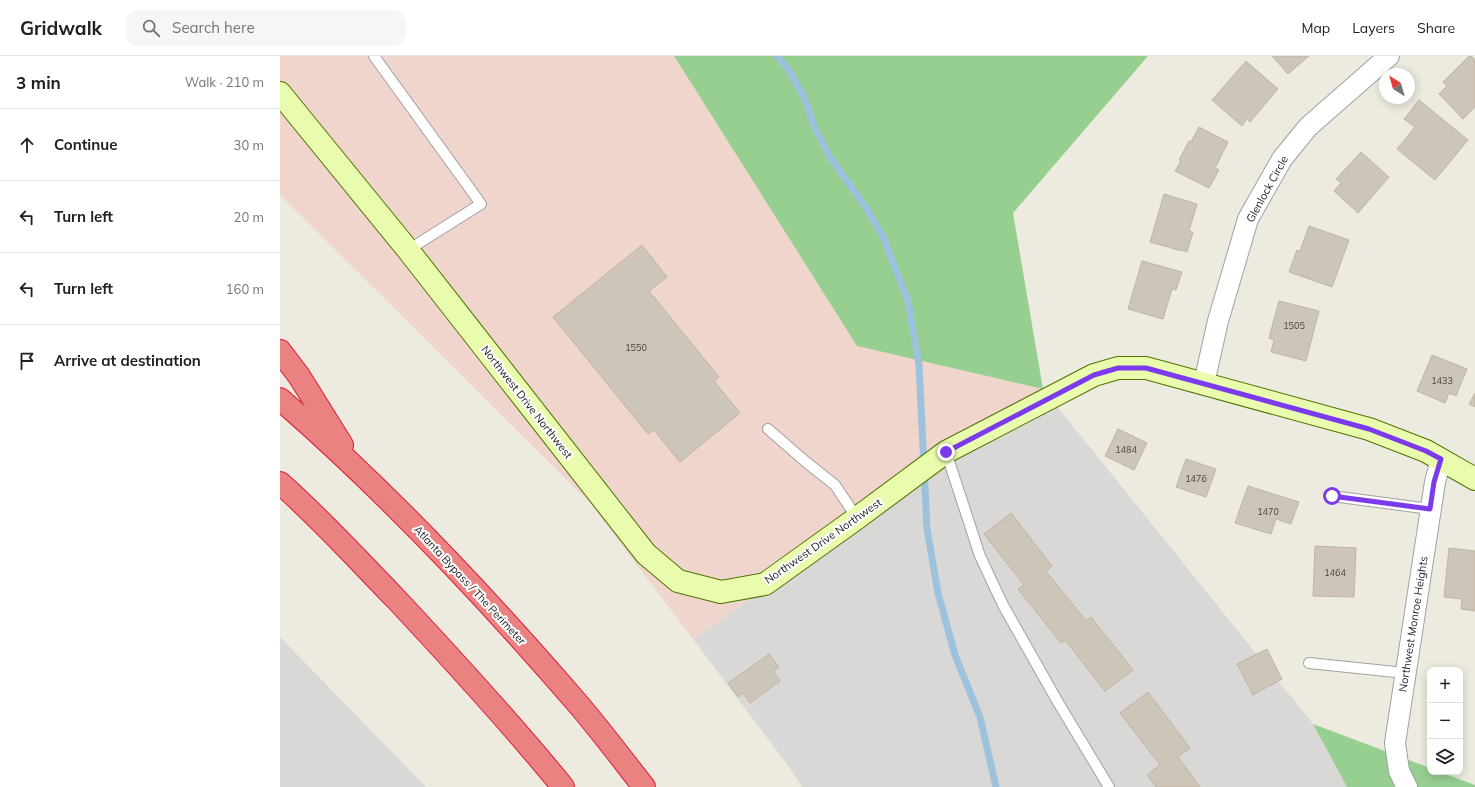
<!DOCTYPE html>
<html lang="en">
<head>
<meta charset="utf-8">
<style>
	body { margin:0; font-family:Mulish,sans-serif; background:#f6f6f6; color:#202124 }
	.controls { position:absolute; right:12px; bottom:12px; display:grid; overflow:hidden; border-radius:8px; box-shadow:0 2px 10px #0003 }
	.controls button { width:36px; height:36px; display:grid; place-items:center; padding:0; border:0; border-bottom:1px solid #e0e0e0; background:#fff; color:#202124; font:20px sans-serif }
	.compass { position:absolute; left:1099px; top:12px; width:36px; height:36px; border-radius:50%; background:#fff; box-shadow:0 2px 10px #0003; rotate:323deg }
	.stop { position:absolute; width:12px; height:12px; margin:-9px; border:3px solid #7c3aed; border-radius:50%; background:#fff }
	.stop.end { background:#7c3aed; border-color:#fff; box-shadow:0 1px 4px #0008 }
	.list { margin:0; padding:0; list-style:none }
	h2 { display:flex; justify-content:space-between; align-items:center; height:52px; margin:0; padding:0 16px; font-size:17px }
	h2 small { font-size:13px; font-weight:400; color:#757577 }
	.list li { display:grid; grid-template-columns:26px 1fr auto; gap:12px; align-items:center; box-sizing:border-box; height:72px; padding:0 16px; border-top:1px solid #e0e0e0 }
	.list b { display:block; font-size:15px; white-space:nowrap }
	.list em { font-size:13px; font-style:normal; color:#757577 }
	.icon { flex:none; width:22px; height:22px; fill:none; stroke:currentColor; stroke-width:2; stroke-linecap:round; stroke-linejoin:round }
	.map { position:relative; flex:none; width:1195px; height:731px; overflow:hidden }
	header { display:flex; align-items:center; gap:24px; box-sizing:border-box; height:56px; padding:0 20px; background:#fff; border-bottom:1px solid #e0e0e0 }
	header strong { font-size:19px }
	nav { display:flex; gap:22px; margin-inline-start:auto; font-size:14px }
	.search { width:280px; height:36px; background:#f6f6f6; display:flex; align-items:center; gap:10px; box-sizing:border-box; padding:0 14px; border-radius:12px; color:#757577; font-size:15px }
	main { display:flex }
	aside { flex:1; background:#fff }
	.map>svg:first-child { display:block }
	.residential { fill:#d9d8d7 }
	.commercial { fill:#f0d5cc }
	.forest { fill:#97cf91 }
	.lines { fill:none; stroke-linecap:round; stroke-linejoin:round }
	.stream { stroke:#9cc2dd; stroke-width:7 }
	.building { fill:#cdc5b8; stroke:#bfb4a1 }
	.lane-casing { stroke:#a1a1a1; stroke-width:12 }
	.street-casing { stroke:#a1a1a1; stroke-width:22 }
	.secondary-casing { stroke:#507300; stroke-width:24 }
	.highway-casing { stroke:#dc1b38; stroke-width:24 }
	.lane { stroke:#fff; stroke-width:10 }
	.street { stroke:#fff; stroke-width:20 }
	.secondary { stroke:#e9fcae; stroke-width:22 }
	.highway { stroke:#e98281; stroke-width:22 }
	.route { stroke:#7c3aed; stroke-width:5 }
	.labels { text-anchor:middle; dominant-baseline:central; stroke-width:4; stroke-linejoin:round; paint-order:stroke }
	.number-label { font-size:9px; fill:#474542 }
	.street-label { font-size:11px; fill:#1a1a1a; stroke:#fff }
</style>
</head>
<body>
<header>
<strong>Gridwalk</strong>
<div class="search"><svg class="icon" aria-label="search" viewBox="0 0 24 24"><circle cx="10" cy="10" r="6"/><path d="M15 15l6 6"/></svg>Search here</div>
<nav><a>Map</a><a>Layers</a><a>Share</a></nav>
</header>
<main>
<aside>
<h2>3 min<small>Walk · 210 m</small></h2>
<ul class="list">
<li><svg class="icon" aria-label="ahead" viewBox="0 0 24 24"><path d="M12 20V5M6 11l6-6 6 6"/></svg><div><b>Continue</b></div><em>30 m</em></li>
<li><svg class="icon" aria-label="left" viewBox="0 0 24 24"><path d="M17 20v-9H6M10 6l-5 5 5 5"/></svg><div><b>Turn left</b></div><em>20 m</em></li>
<li><svg class="icon" aria-label="left" viewBox="0 0 24 24"><path d="M17 20v-9H6M10 6l-5 5 5 5"/></svg><div><b>Turn left</b></div><em>160 m</em></li>
<li><svg class="icon" aria-label="arrive" viewBox="0 0 24 24"><path d="M6 21V4h12l-3 4 3 4H6"/></svg><div><b>Arrive at destination</b></div></li>
</ul>
</aside>
<div class="map">
<svg width="1195" height="731" viewBox="0 0 1195 731">
	<rect width="100%" height="100%" fill="#edebdf"/>
	<path class="residential" d="M763,333L1033,668L1067,731H522L509,711L413,583Z
		M0,581L146,731H0Z"/>
	<path class="commercial" d="M0,0H394L577,290L763,333L413,583L309,446L0,139Z"/>
	<path class="forest" d="M394,0H868L733,157L763,333L577,290Z
		M1033,668L1150,712V716H1160L1195,729V731H1067Z"/>
	<g class="lines">
		<path class="stream" d="M497,0L508,13L524,41L535,72L550,101L588,155L604,183L628,245L639,309L647,473L658,537L675,599L700,661L716,731"/>
	</g>
	<path class="building" d="M992,0H1029L1008,18Z
		M1189,0H1191L1195,4V51L1183,63L1159,38L1167,30L1163,26Z
		M966,5L998,33L970,66L967,63L962,70L932,44Z
		M1139,44L1188,84L1155,124L1117,93L1135,71L1124,63Z
		M919,71L948,86L935,112L939,114L929,132L895,115L901,105L899,104L909,85L911,86Z
		M1081,96L1109,121L1078,157L1054,135L1061,127L1056,123Z
		M884,138L917,148L909,175L913,176L907,196L902,194V195L870,186Z
		M1029,170L1069,184L1052,231L1009,216L1017,194L1020,195Z
		M362,189L387,221L369,235L439,321L434,325L460,357L400,406L374,374L368,378L273,261Z
		M862,205L902,216L896,234L892,233L883,263L848,253Z
		M999,245L1039,255L1026,305L991,296L994,284L989,282Z
		M1152,299L1187,313L1176,340L1169,337L1165,347L1137,335Z
		M1195,337V351L1189,348Z
		M838,373L867,387L854,414L825,400Z
		M906,403L936,413L926,441L896,431Z
		M968,430L1019,446L1011,468L996,463L991,478L955,467Z
		M731,457L772,510L766,515L806,565L811,561L853,614L825,635L785,584L781,587L738,533L744,529L704,478Z
		M1035,490L1076,492L1074,541L1033,540Z
		M1169,492L1195,495V555L1181,553L1182,543L1164,541Z
		M987,593L1002,623L973,639L957,608Z
		M489,598L499,611L493,615L500,625L470,647L463,637L458,641L448,627Z
		M868,636L910,692L898,701L920,731H876L867,719L880,709L840,657Z"/>
	<g class="lines">
		<defs>
			<path id="lane" d="M94,0L201,148L128,194
				M488,373L526,406L555,429L577,462
				M666,396L700,500L723,549L779,648L829,731
				M1052,440L1150,453
				M1029,607L1125,617"/>
			<path id="street" d="M924,327L938,265L968,163L1002,103L1028,71L1109,0
				M1127,731L1119,715L1115,687L1155,426L1161,403"/>
			<path id="secondary" d="M0,37L128,194L366,498L398,525L441,536L485,528L577,462L666,396L814,319L838,312H866L1089,373L1146,395L1195,423"/>
			<path id="highway" d="M0,295L19,320L62,389
				M0,343C107,436 205,540 298,648C321,675 342,703 364,731
				M0,427C41,463 78,504 116,543C173,604 230,666 283,731"/>
		</defs>
		<use href="#lane" class="lane-casing"/>
		<use href="#street" class="street-casing"/>
		<use href="#secondary" class="secondary-casing"/>
		<use href="#highway" class="highway-casing"/>
		<use href="#lane" class="lane"/>
		<use href="#street" class="street"/>
		<use href="#secondary" class="secondary"/>
		<use href="#highway" class="highway"/>
	</g>
	<g class="lines">
		<path class="route" d="M666,396L814,319L838,312H866L1089,373L1146,395L1161,403L1154,426L1150,453L1052,440"/>
	</g>
	<g class="labels">
		<g class="number-label">
			<text x="1014" y="269">1505</text>
			<text x="356" y="291">1550</text>
			<text x="1162" y="324">1433</text>
			<text x="846" y="393">1484</text>
			<text x="916" y="422">1476</text>
			<text x="988" y="455">1470</text>
			<text x="1055" y="516">1464</text>
		</g>
		<g class="street-label">
			<text transform="translate(987 133) rotate(-61)">Glenlock Circle</text>
			<text transform="translate(247 346) rotate(52)">Northwest Drive Northwest</text>
			<text transform="translate(543 485) rotate(-35)">Northwest Drive Northwest</text>
			<text transform="translate(190 529) rotate(47)">Atlanta Bypass / The Perimeter</text>
			<text transform="translate(1133 568) rotate(-81)">Northwest Monroe Heights</text>
		</g>
	</g>
</svg>
<div class="controls">
<button>+</button>
<button>−</button>
<button><svg class="icon" aria-label="layers" viewBox="0 0 24 24"><path d="M12 4l9 5-9 5-9-5zM3 14l9 5 9-5"/></svg></button>
</div>
<svg class="compass" viewBox="-18 -18 36 36"><path d="M0-13l5 13h-10z" fill="#e53935"/><path d="M0 13l5-13h-10z" fill="#757577"/></svg>
<div class="stop" style="left:1052px;top:440px"></div>
<div class="stop end" style="left:666px;top:396px"></div>
</div>
</main>
</body>
</html>
